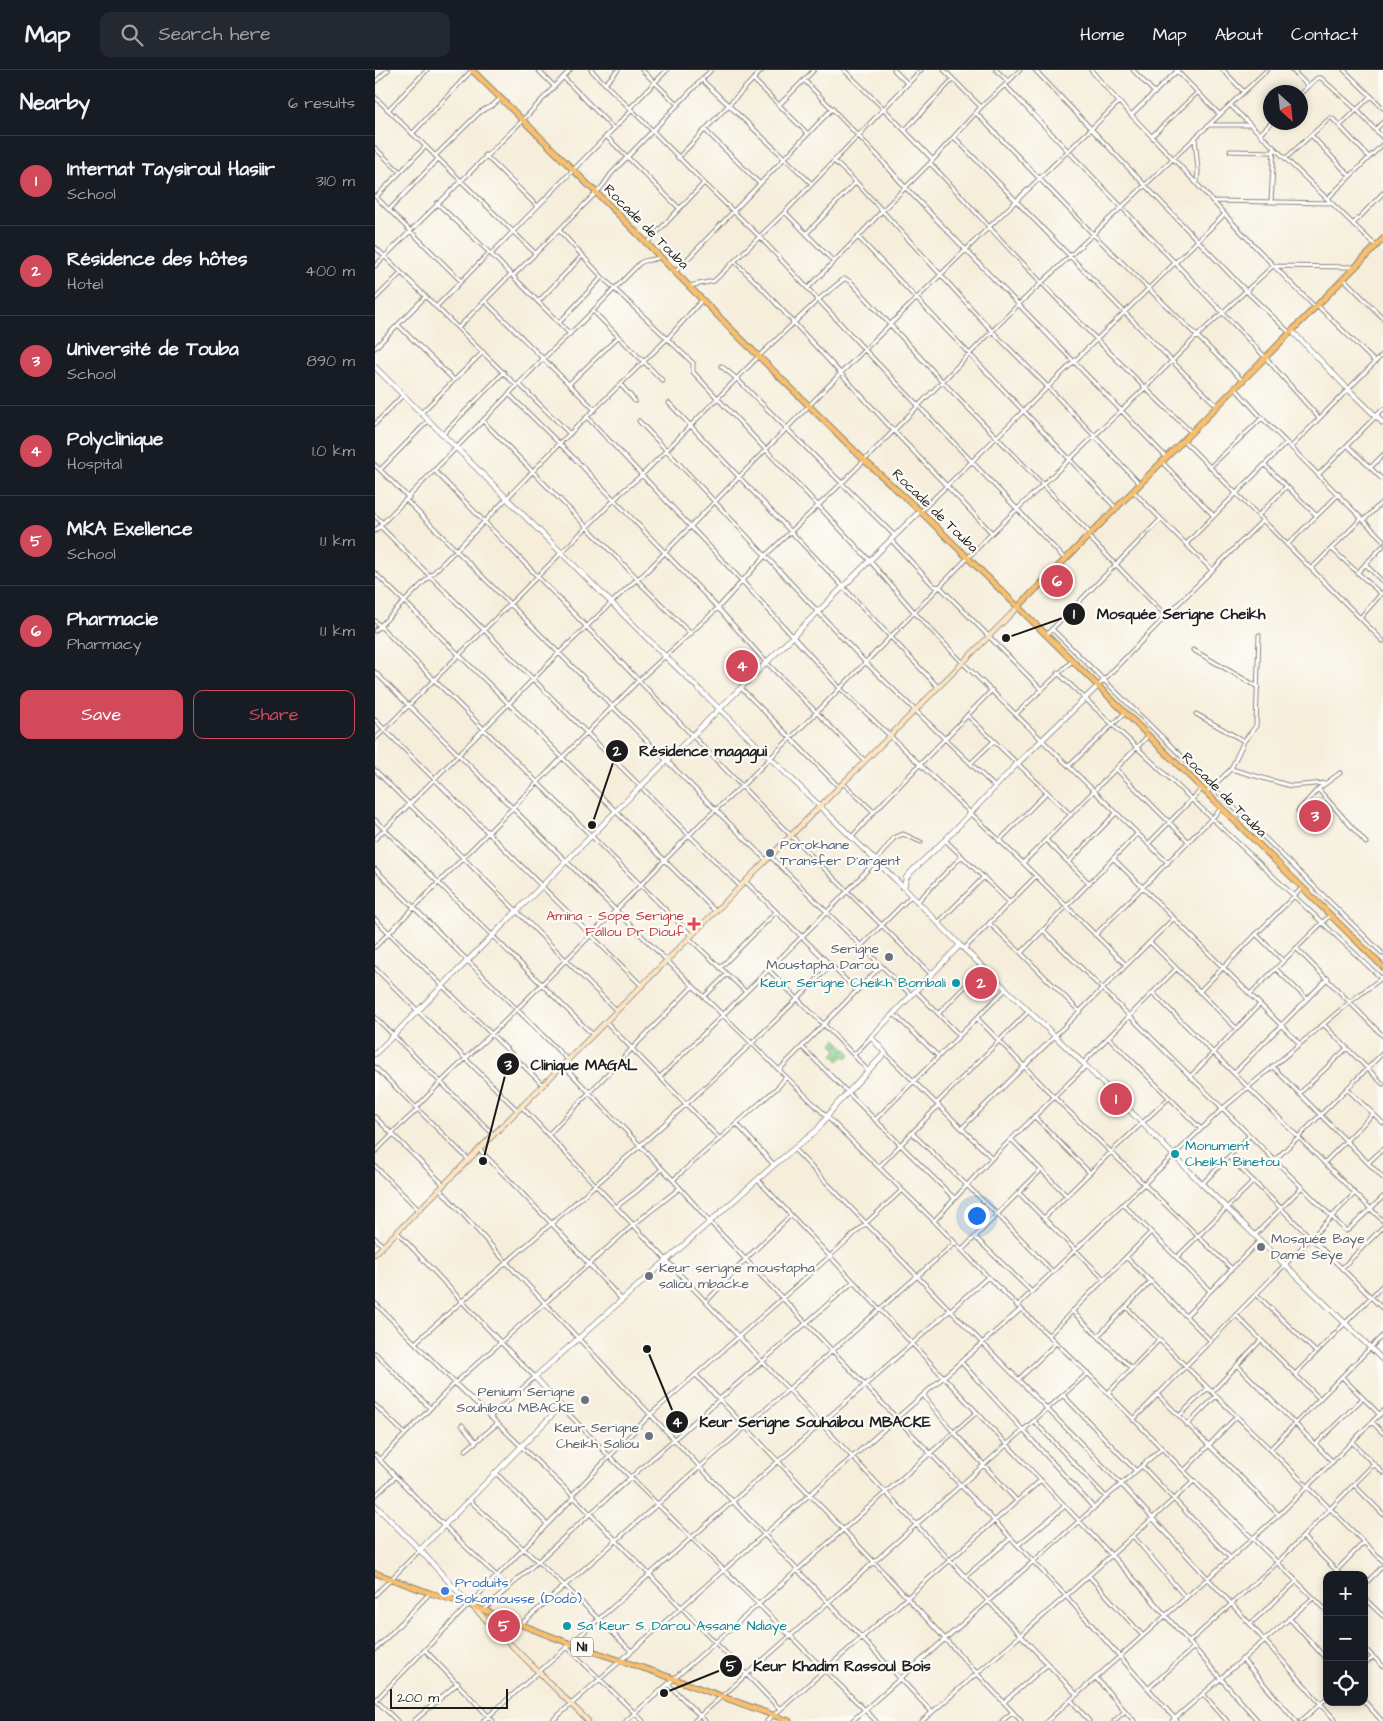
<!DOCTYPE html>
<html lang="en">
<head>
<meta charset="utf-8">
<style>
	body { margin:0; font-family:"Architects Daughter",sans-serif; background:#242831; color:#f1f3f6 }
	.controls { position:absolute; right:15px; bottom:15px; display:grid; overflow:hidden; border-radius:10px; box-shadow:0 2px 8px #0003 }
	.controls button { width:45px; height:45px; display:grid; place-items:center; padding:0; border:0; border-bottom:1px solid #363941; background:#171b24; color:#f1f3f6; font:25px sans-serif }
	.compass { position:absolute; left:888px; top:15px; width:45px; height:45px; border-radius:50%; background:#171b24; box-shadow:0 2px 8px #0003; rotate:153deg }
	.scale { position:absolute; left:15px; bottom:12px; width:118px; box-sizing:border-box; padding-left:5px; border:2px solid #1c1c1c; border-top:0; font-size:14px; line-height:18px; white-space:nowrap; color:#1c1c1c; -webkit-text-stroke:4px #fdfcf7; paint-order:stroke }
	.you { position:absolute; left:601px; top:1145px; width:18px; height:18px; margin:-12px; border:4px solid #fff; border-radius:50%; background:#1a73e8; box-shadow:0 0 0 8px #1a73e833 }
	.badge { display:grid; place-items:center; width:32px; height:32px; border-radius:50%; background:#d1495b; color:#fff; font-size:16px; font-weight:700 }
	.pin { position:absolute; translate:-50% -50%; border:2px solid #fff; box-shadow:0 1px 5px #0006 }
	.list { margin:0; padding:0; list-style:none }
	h2 { display:flex; justify-content:space-between; align-items:center; height:65px; margin:0; padding:0 20px; font-size:21px }
	h2 small { font-size:16px; font-weight:400; color:#9ea1a6 }
	.list li { display:grid; grid-template-columns:32px 1fr auto; gap:15px; align-items:center; box-sizing:border-box; height:90px; padding:0 20px; border-top:1px solid #363941 }
	.list b { display:block; font-size:19px; white-space:nowrap }
	.list p { margin:0; font-size:16px; white-space:nowrap; color:#9ea1a6 }
	.list em { font-size:16px; font-style:normal; color:#9ea1a6 }
	.actions { display:flex; gap:10px; padding:15px 20px }
	.actions a { flex:1; padding:11px 0; border:1px solid #d1495b; border-radius:10px; text-align:center; font-size:18px; color:#d1495b }
	.actions .main { background:#d1495b; color:#fff }
	.icon { flex:none; width:28px; height:28px; fill:none; stroke:currentColor; stroke-width:2; stroke-linecap:round; stroke-linejoin:round }
	.map { position:relative; flex:none; width:1008px; height:1651px; overflow:hidden }
	header { display:flex; align-items:center; gap:30px; box-sizing:border-box; height:70px; padding:0 25px; background:#171b24; border-bottom:1px solid #363941 }
	header strong { font-size:24px }
	nav { display:flex; gap:28px; margin-inline-start:auto; font-size:18px }
	.search { width:350px; height:45px; background:#242831; display:flex; align-items:center; gap:12px; box-sizing:border-box; padding:0 18px; border-radius:10px; color:#9ea1a6; font-size:19px }
	main { display:flex }
	aside { flex:1; background:#171b24 }
	.map>svg:first-child { display:block }
	.garden { fill:url(#garden-furrows); stroke:#537755 }
	.lines { fill:none; stroke-linecap:round; stroke-linejoin:round }
	.minor-casing { stroke:#89857c; stroke-width:5 }
	.tertiary-casing { stroke:#89857c; stroke-width:6 }
	.secondary-casing { stroke:#89857c; stroke-width:6 }
	.primary-casing { stroke:#89857c; stroke-width:7 }
	.minor { stroke:#fff; stroke-width:3 }
	.tertiary { stroke:#fff; stroke-width:4.5 }
	.secondary { stroke:#fce5c4; stroke-width:4.5 }
	.primary { stroke:#f8bf6c; stroke-width:5 }
	.service-dot { fill:#5c6f8a; stroke:#fdfcf7; stroke-width:2 }
	.health-dot { fill:#e0444e; stroke:#fdfcf7; stroke-width:2 }
	.worship-dot { fill:#6b7280; stroke:#fdfcf7; stroke-width:2 }
	.culture-dot { fill:#0f9aa8; stroke:#fdfcf7; stroke-width:2 }
	.shop-dot { fill:#3f7fe0; stroke:#fdfcf7; stroke-width:2 }
	.labels { text-anchor:middle; dominant-baseline:central; stroke-width:4.5; stroke-linejoin:round; paint-order:stroke }
	.shield { fill:#fdfcf7; stroke:#605f5e; stroke-width:1 }
	.shield-label { font-size:12px; font-weight:bold; fill:#1c1c1c }
	.street-label { font-size:14px; fill:#1c1c1c; stroke:#fdfcf7 }
	.service-label { font-size:14px; fill:#4e5e75; stroke:#fdfcf7; text-anchor:start }
	.health-label { font-size:14px; fill:#be3a42; stroke:#fdfcf7; text-anchor:end }
	.worship-label { font-size:14px; fill:#5b616d; stroke:#fdfcf7; text-anchor:end }
	.culture-label { font-size:14px; fill:#0d838f; stroke:#fdfcf7; text-anchor:start }
	.shop-label { font-size:14px; fill:#366cbe; stroke:#fdfcf7; text-anchor:start }
	.leader { fill:none; stroke:#1c1c1c; stroke-width:2 }
	.callout-dot { fill:#1c1c1c; stroke:#fdfcf7; stroke-width:2 }
	.mark-label { font-size:15px; text-anchor:middle; font-weight:bold; fill:#fff }
	.callout-label { font-size:15px; text-anchor:middle; font-weight:bold; fill:#1c1c1c; stroke:#fdfcf7; stroke-width:4.5; stroke-linejoin:round; paint-order:stroke }
</style>
</head>
<body>
<header>
<strong>Map</strong>
<div class="search"><svg class="icon" aria-label="search" viewBox="0 0 24 24"><circle cx="10" cy="10" r="6"/><path d="M15 15l6 6"/></svg>Search here</div>
<nav><a>Home</a><a>Map</a><a>About</a><a>Contact</a></nav>
</header>
<main>
<aside>
<h2>Nearby<small>6 results</small></h2>
<ul class="list">
<li><span class="badge">1</span><div><b>Internat Taysiroul Hasiir</b><p>School</p></div><em>310 m</em></li>
<li><span class="badge">2</span><div><b>Résidence des hôtes</b><p>Hotel</p></div><em>400 m</em></li>
<li><span class="badge">3</span><div><b>Université de Touba</b><p>School</p></div><em>890 m</em></li>
<li><span class="badge">4</span><div><b>Polyclinique</b><p>Hospital</p></div><em>1.0 km</em></li>
<li><span class="badge">5</span><div><b>MKA Exellence</b><p>School</p></div><em>1.1 km</em></li>
<li><span class="badge">6</span><div><b>Pharmacie</b><p>Pharmacy</p></div><em>1.1 km</em></li>
</ul>
<div class="actions"><a class="main">Save</a><a>Share</a></div>
</aside>
<div class="map">
<svg width="1008" height="1651" viewBox="0 0 1008 1651">
	<defs>
		<pattern id="garden-furrows" width="10" height="10" patternUnits="userSpaceOnUse" patternTransform="scale(1.25)"><rect width="10" height="10" fill="#8ad28e"/><path d="M-1 1l2-2M0 10L10 0M9 11l2-2" fill="none" stroke="#76b47a"/></pattern>
	</defs>
	<rect width="100%" height="100%" fill="#fdfcf7"/>
	<filter id="ink" filterUnits="userSpaceOnUse"><feTurbulence type="fractalNoise" baseFrequency=".02" numOctaves="2"/><feDisplacementMap in="SourceGraphic" scale="10" xChannelSelector="R" yChannelSelector="G"/><feConvolveMatrix kernelMatrix="1 2 1 2 8 2 1 2 1" color-interpolation-filters="sRGB"/></filter>
	<filter id="wash" filterUnits="userSpaceOnUse"><feTurbulence type="fractalNoise" baseFrequency=".0096" numOctaves="4" result="noise"/><feDisplacementMap in="SourceGraphic" scale="20" xChannelSelector="R" yChannelSelector="G"/><feGaussianBlur stdDeviation="1.12" result="paint"/><feColorMatrix in="noise" values="0 0 0 0 0 0 0 0 0 0 0 0 0 0 0 0 0 1.4 0 .05"/><feComposite in="paint" operator="in"/></filter>
	<g filter="url(#wash)">
		<rect width="100%" height="100%" fill="#f6eedb"/>
		<path class="garden" d="M461,969L476,984L472,988L469,986L464,991L458,985L462,980L457,973Z"/>
	</g>
	<g filter="url(#ink)">
		<g class="lines">
			<defs>
				<path id="minor" d="M163,0L179,16
					M216,0L278,61L329,113L384,166L490,280L690,489
					M267,0L303,35
					M469,0L509,39L558,90
					M519,0L533,14
					M569,0L606,37
					M621,0L634,12
					M660,0L871,221L915,263
					M716,0C749,40 787,76 822,114C860,156 899,197 940,237
					M758,0L780,23
					M801,0L845,45
					M848,0L869,22
					M917,0L933,16
					M969,0L1008,38
					M188,7L238,58
					M378,9L433,64
					M327,10L437,114
					M429,10L503,86L530,117L791,387
					M0,12L13,0
					M230,14L243,0
					M630,15L891,288L944,348
					M926,23L942,8H946L982,40L1008,68
					M0,27L160,183
					M404,35L439,0
					M855,35L1001,176
					M255,38L292,0
					M13,40L52,0
					M601,43L718,164L868,311
					M756,45L803,0
					M834,55H875
					M965,56L996,26
					M330,60L385,114
					M530,60L578,9
					M1000,60L1008,52
					M37,64L97,0
					M885,64L897,52
					M936,65L975,106
					M231,66L304,138
					M777,66L823,22
					M579,67L797,291L842,336
					M820,68L823,100L822,113
					M0,78L25,102
					M855,81L899,82
					M110,85L162,136
					M60,86L105,42L118,35L126,28
					M303,88L387,0
					M911,88L955,48H957L994,87
					M459,91L481,112L617,261L673,317L765,414
					M555,93C584,123 611,154 640,185C697,245 756,305 816,362
					M0,126L86,211
					M1,127L50,77
					M952,129L1008,74
					M837,131L956,133
					M896,132L899,78
					M62,133L116,184L195,264
					M14,140L63,89
					M410,142L459,192
					M978,154L1008,123
					M184,160L227,207L318,293V302L495,491L540,543L588,593L793,793
					M432,163L481,112
					M483,167L741,438
					M272,173L329,113
					M0,177L142,316
					M116,184L257,40
					M359,191L385,216L518,360L617,463
					M0,196L148,50L195,0
					M300,202L458,38
					M138,206L227,117L236,104L336,0
					M969,209L1008,248
					M314,216L339,211L410,142L546,0
					M433,218L483,167L507,141L555,93L606,37L630,15L645,0
					M0,229L26,203
					M110,231L220,340
					M163,232L208,185
					M943,236L1000,292
					M61,237L114,183
					M218,241L288,311
					M184,253L227,207
					M23,255L79,310
					M83,258L136,204
					M0,278L50,227
					M346,296L362,309L520,466
					M144,314L195,364
					M194,314L243,267
					M246,315L260,331
					M860,318L887,348L1008,470
					M134,324L202,391L343,538L391,592L490,691
					M294,333L563,617
					M46,343L108,282
					M212,347L367,511L465,618L648,793L751,895
					M108,351L263,509
					M264,351L490,592L620,717
					M0,354L28,325
					M68,364L129,302
					M809,371L1008,571
					M972,375L1008,410
					M916,377L1008,284
					M787,392L838,445
					M0,395L34,428
					M890,395L941,445
					M835,397L887,348
					M996,397L1008,385
					M5,400L53,351
					M60,401L383,733L556,904
					M944,404L1008,339
					M758,421L837,500
					M31,430L391,790
					M546,441L849,145
					M884,445L911,417
					M0,446L8,453
					M989,450L1008,431
					M5,456L365,816
					M0,461L168,289L206,253L265,193C270,189 278,191 285,187
					M713,466L791,546
					M516,470L557,514L559,516L565,517L666,619
					M811,474L911,373
					M912,475L964,424
					M957,479L1006,524
					M990,494L1008,512
					M936,499L987,448
					M0,503L114,614L340,841
					M982,503L1008,476
					M262,510L316,564
					M985,548L1008,522
					M0,551L316,865
					M677,559L1008,884
					M0,561L109,452L184,374L293,268L327,230
					M671,565L786,449
					M818,580L883,617
					M0,602L277,876L559,1151L613,1207L733,1323L809,1401L952,1541
					M683,603L1008,910
					M723,616L791,546L888,450
					M366,618L464,717
					M641,644L697,591
					M821,644L869,671
					M592,645L696,745
					M0,650L267,916
					M0,669L248,421L267,405L384,286L444,229L469,209H471L477,213L567,311L716,464
					M596,693L619,671
					M694,696L750,643
					M741,699L814,772
					M856,699L916,716L951,713
					M0,700L242,941
					M468,713L499,742
					M943,719L991,773
					M831,723L856,699L869,671L881,656L884,565
					M923,741L943,719L965,703
					M0,750L218,965
					M476,768L499,742L617,620
					M0,769L184,583L254,516L269,504L466,303L614,157L744,32
					M570,770L634,832
					M671,770L714,813
					M624,771L672,722
					M773,774L827,719
					M395,786L536,925
					M738,788L925,974
					M694,792L741,743
					M648,793L773,666
					M0,799L193,990
					M370,811L482,921
					M542,832L587,786
					M0,849L168,1015
					M563,853L609,807
					M614,853L646,883L705,942
					M668,860L971,1161L973,1160L1008,1127
					M881,864L908,891
					M720,865L847,738
					M314,868L371,922
					M775,872L862,959
					M487,875L536,826
					M0,877L263,611L343,538L390,486L467,413L643,235L892,0
					M921,878L1008,966
					M589,879L661,806
					M646,883L762,764
					M0,898L142,1040
					M345,898L401,842
					M901,899L932,929
					M394,900C426,934 462,965 493,1001
					M541,921L584,965
					M824,922L927,818
					M778,923L1008,1151
					M875,924L955,845
					M329,927L352,904
					M518,943L563,986
					M564,943L609,897
					M0,947L118,1064
					M602,948L679,1027L857,1199
					M231,952L345,1069
					M949,955L1008,1014
					M734,968L826,1059
					M427,977L579,1128
					M510,983L617,1088
					M479,985L496,967
					M708,993L801,899
					M188,995L298,1110L335,1152L691,1526L802,1651
					M897,996L1008,1108
					M0,997L94,1090
					M404,1000L506,896
					M859,1003L953,908
					M285,1007L461,833L500,792L519,768L528,764L546,772
					M815,1007L885,934
					M972,1019L1008,1053
					M924,1024L972,978
					M562,1033L654,941
					M146,1036L702,1625
					M41,1038L65,1013L127,954L253,828L326,753L367,716L441,643L617,463L770,318L822,266L898,196L980,197
					M659,1046L715,1103
					M0,1047L69,1115
					M500,1050L631,919
					M362,1054L399,1095
					M587,1058L799,848
					M17,1063L43,1039
					M537,1063L622,1144L678,1202
					M173,1065L318,916
					M636,1069L692,1126
					M104,1079L176,1153L247,1230
					M419,1079L575,1240L746,1414L875,1554L961,1651
					M0,1082L18,1064
					M854,1087L1008,1239
					M900,1090L1008,983
					M950,1092L998,1044
					M993,1093L1008,1079
					M0,1096L44,1140
					M504,1097L564,1035
					M298,1110L404,1016L411,1007
					M383,1110L756,1506L883,1651
					M827,1114L874,1066
					M65,1119L131,1192L557,1642
					M644,1123L729,1209
					M749,1135L835,1221
					M241,1137L262,1121L287,1099
					M669,1148L736,1082L794,1028
					M559,1151L617,1088L711,996
					M22,1162C68,1210 112,1260 160,1307L115,1347
					M880,1165L926,1118
					M600,1167L657,1222
					M0,1168L8,1176
					M587,1180L666,1100
					M751,1187L836,1271
					M802,1187L879,1111
					M967,1198L1008,1157
					M881,1224L941,1282
					M331,1232L371,1189L416,1145
					M0,1233L80,1313L197,1425L405,1639
					M642,1236L847,1039L975,932L1008,907
					M751,1237L1008,1491
					M697,1241L756,1298
					M861,1245L945,1329
					M811,1246L885,1170
					M674,1265L776,1162
					M723,1266L776,1211
					M41,1272C180,1148 325,1030 455,896
					M0,1283L55,1338
					M586,1292L719,1438
					M862,1295L958,1392
					M920,1304L1008,1215
					M321,1305L499,1492L646,1651
					M967,1307L1005,1345
					M644,1309L681,1273
					M837,1322L886,1270
					M733,1323L784,1270
					M782,1324L904,1445
					M688,1325L761,1401
					M549,1326L575,1358L642,1431
					M0,1335L30,1364
					M186,1336L234,1386L501,1651
					M804,1346L833,1318
					M758,1350L980,1123
					M659,1351L731,1427
					M997,1352L1008,1363
					M87,1355L101,1372
					M812,1355L841,1326
					M977,1372L1008,1403
					M941,1374L988,1328
					M895,1379L1008,1265
					M91,1380L122,1354
					M0,1385C43,1430 87,1475 133,1516
					M5,1390L80,1313L258,1155L305,1118
					M767,1396L856,1489
					M809,1401L862,1346
					M120,1402L172,1454
					M979,1415L1008,1444
					M197,1425L276,1344L454,1187L527,1120
					M0,1426L20,1407
					M94,1430L190,1516L256,1581
					M758,1466L811,1528
					M928,1467L966,1505
					M643,1475L690,1436
					M962,1500L989,1472
					M714,1506L768,1566
					M590,1507L636,1468
					M989,1515L1008,1496
					M0,1525L45,1480
					M989,1528L1008,1546
					M109,1540L256,1407L478,1212
					M914,1548L952,1590
					M875,1554L921,1512
					M145,1555L580,1173
					M813,1573L902,1493L999,1394
					M192,1577L268,1651
					M989,1578L1008,1596
					M0,1580L55,1523
					M50,1580L118,1651
					M867,1589L921,1651
					M989,1595L998,1587
					M721,1608L759,1651
					M293,1614L330,1651
					M774,1618L818,1578
					M828,1624L852,1651
					M0,1629L22,1651
					M696,1630L714,1651
					M0,1631L199,1427
					M989,1631L1007,1651
					M629,1632L673,1594
					M39,1651L83,1613
					M108,1651L613,1207
					M177,1651L646,1239
					M251,1651L602,1342
					M319,1651L713,1303
					M392,1651L666,1410
					M477,1651L786,1379
					M547,1651L691,1526L819,1411
					M627,1651L638,1642
					M672,1651L904,1445L1008,1341
					M739,1651L750,1641
					M797,1651L938,1528
					M926,1651L952,1628"/>
				<path id="tertiary" d="M917,261L973,319L1008,353
					M0,297L290,586L529,818L585,875L708,993L827,1114L1008,1290
					M529,818L531,808L537,801L570,770L642,694L723,616
					M0,984L250,732L545,441
					M0,1435L45,1480L95,1535
					M45,1480L186,1336L160,1307L399,1095L442,1060L461,1035L510,983L496,967L585,875"/>
				<path id="secondary" d="M0,1184L643,537
					M98,1537L213,1651"/>
				<path id="primary" d="M97,0L247,148L355,258L489,390L545,441L643,537L1008,897
					M643,537L1008,169
					M0,1503L55,1523L95,1535L196,1574L280,1602L414,1651"/>
			</defs>
			<use href="#minor" class="minor-casing"/>
			<use href="#tertiary" class="tertiary-casing"/>
			<use href="#secondary" class="secondary-casing"/>
			<use href="#primary" class="primary-casing"/>
			<use href="#minor" class="minor"/>
			<use href="#tertiary" class="tertiary"/>
			<use href="#secondary" class="secondary"/>
			<use href="#primary" class="primary"/>
		</g>
	</g>
	<circle class="service-dot" cx="395" cy="783" r="5"/>
	<path class="health-dot" d="M316.5 846.5h5v5h5v5h-5v5h-5v-5h-5v-5h5z"/>
	<g class="worship-dot">
		<circle cx="514" cy="887" r="5"/>
		<circle cx="886" cy="1177" r="5"/>
		<circle cx="274" cy="1206" r="5"/>
		<circle cx="210" cy="1330" r="5"/>
		<circle cx="274" cy="1366" r="5"/>
	</g>
	<g class="culture-dot">
		<circle cx="581" cy="913" r="5"/>
		<circle cx="800" cy="1084" r="5"/>
		<circle cx="192" cy="1556" r="5"/>
	</g>
	<circle class="shop-dot" cx="70" cy="1521" r="5"/>
	<g class="labels">
		<rect class="shield" x="196" y="1567.5" width="22" height="19" rx="4"/>
		<g class="shield-label">
			<text x="207" y="1577">N11</text>
		</g>
		<g class="street-label">
			<text transform="translate(271 157) rotate(45)">Rocade de Touba</text>
			<text transform="translate(560 441) rotate(44)">Rocade de Touba</text>
			<text transform="translate(849 725) rotate(45)">Rocade de Touba</text>
		</g>
		<g class="service-label">
			<text x="405" y="775">Porokhane<tspan x="405" dy="16">Transfer D'argent</tspan></text>
		</g>
		<g class="health-label">
			<text x="309" y="846">Amina - Sope Serigne<tspan x="309" dy="16">Fallou Dr Diouf</tspan></text>
		</g>
		<g class="worship-label">
			<text x="504" y="879">Serigne<tspan x="504" dy="16">Moustapha Darou</tspan></text>
			<text x="896" y="1169" text-anchor="start">Mosquée Baye<tspan x="896" dy="16">Dame Seye</tspan></text>
			<text x="284" y="1198" text-anchor="start">Keur serigne moustapha<tspan x="284" dy="16">saliou mbacke</tspan></text>
			<text x="200" y="1322">Penium Serigne<tspan x="200" dy="16">Souhibou MBACKE</tspan></text>
			<text x="264" y="1358">Keur Serigne<tspan x="264" dy="16">Cheikh Saliou</tspan></text>
		</g>
		<g class="culture-label">
			<text x="571" y="913" text-anchor="end">Keur Serigne Cheikh Bombali</text>
			<text x="810" y="1076">Monument<tspan x="810" dy="16">Cheikh Binetou</tspan></text>
			<text x="202" y="1556">Sa Keur S. Darou Assane Ndiaye</text>
		</g>
		<g class="shop-label">
			<text x="80" y="1513">Produits<tspan x="80" dy="16">Sokamousse (Dodo)</tspan></text>
		</g>
	</g>
	<path class="leader" d="M631 568L699 544M217 755L242 681M108 1091L133 994M272 1279L302 1352M289 1623L356 1596"/>
	<g class="callout-dot">
		<circle cx="631" cy="568" r="5"/>
		<circle cx="217" cy="755" r="5"/>
		<circle cx="108" cy="1091" r="5"/>
		<circle cx="272" cy="1279" r="5"/>
		<circle cx="289" cy="1623" r="5"/>
		<circle cx="699" cy="544" r="12"/>
		<circle cx="242" cy="681" r="12"/>
		<circle cx="133" cy="994" r="12"/>
		<circle cx="302" cy="1352" r="12"/>
		<circle cx="356" cy="1596" r="12"/>
	</g>
	<g class="mark-label">
		<text x="699" y="549">1</text>
		<text x="242" y="686">2</text>
		<text x="133" y="1000">3</text>
		<text x="302" y="1357">4</text>
		<text x="356" y="1601">5</text>
	</g>
	<g class="callout-label">
		<text x="806" y="549">Mosquée Serigne Cheikh</text>
		<text x="328" y="686">Résidence magagui</text>
		<text x="209" y="1000">Clinique MAGAL</text>
		<text x="440" y="1357">Keur Serigne Souhaibou MBACKE</text>
		<text x="467" y="1601">Keur Khadim Rassoul Bois</text>
	</g>
</svg>
<div class="controls">
<button>+</button>
<button>−</button>
<button><svg class="icon" aria-label="locate" viewBox="0 0 24 24"><circle cx="12" cy="12" r="6"/><path d="M12 2v4M12 18v4M2 12h4M18 12h4"/></svg></button>
</div>
<svg class="compass" viewBox="-18 -18 36 36"><path d="M0-13l5 13h-10z" fill="#e53935"/><path d="M0 13l5-13h-10z" fill="#9ea1a6"/></svg>
<div class="scale">200 m</div>
<div class="you"></div>
<div class="pin badge" style="left:741px;top:1029px">1</div>
<div class="pin badge" style="left:606px;top:913px">2</div>
<div class="pin badge" style="left:940px;top:746px">3</div>
<div class="pin badge" style="left:367px;top:596px">4</div>
<div class="pin badge" style="left:129px;top:1556px">5</div>
<div class="pin badge" style="left:682px;top:511px">6</div>
</div>
</main>
</body>
</html>
